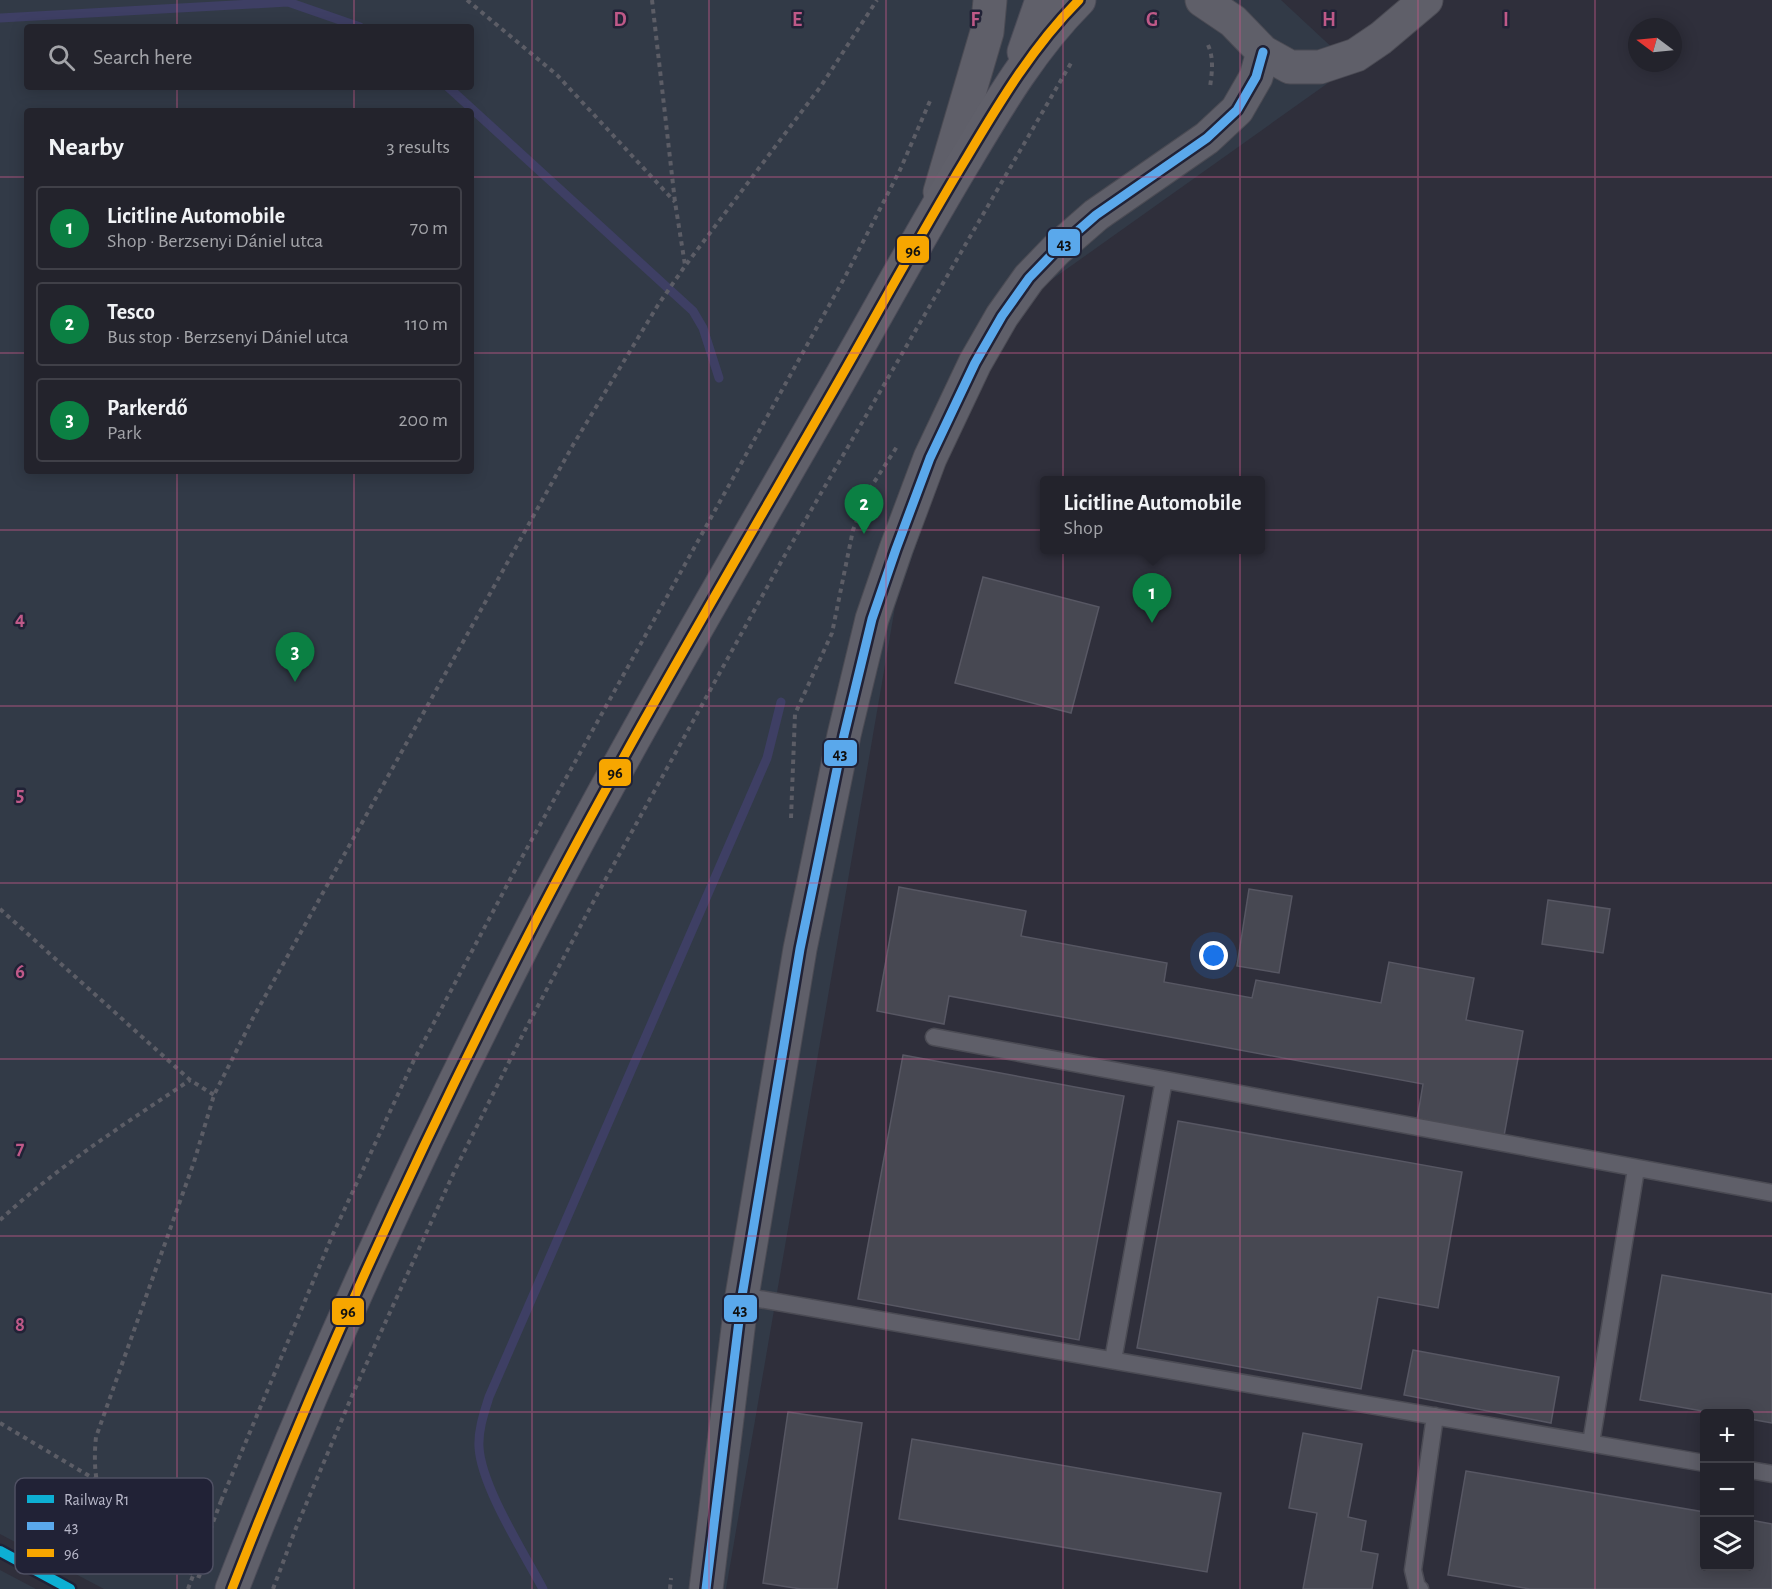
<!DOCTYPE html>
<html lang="en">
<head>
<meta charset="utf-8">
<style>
	body { margin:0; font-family:"Alegreya Sans",sans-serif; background:#2f2f38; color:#f1f3f6 }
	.controls { position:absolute; right:18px; bottom:18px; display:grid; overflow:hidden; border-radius:6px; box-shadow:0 3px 15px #0003 }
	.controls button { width:54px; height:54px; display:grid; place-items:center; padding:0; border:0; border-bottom:2px solid #404048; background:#23232c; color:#f1f3f6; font:30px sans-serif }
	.compass { position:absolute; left:1628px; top:18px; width:54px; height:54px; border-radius:50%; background:#23232c; box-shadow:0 3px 15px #0003; rotate:286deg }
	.you { position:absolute; left:1214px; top:956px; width:21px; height:21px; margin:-15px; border:4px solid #fff; border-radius:50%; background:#1a73e8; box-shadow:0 0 0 9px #1a73e833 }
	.badge { display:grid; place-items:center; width:39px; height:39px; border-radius:50%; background:#0b8043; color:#fff; font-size:20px; font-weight:700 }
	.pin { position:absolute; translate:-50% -50px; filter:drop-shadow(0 2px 3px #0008) }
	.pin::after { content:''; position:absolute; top:32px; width:21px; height:18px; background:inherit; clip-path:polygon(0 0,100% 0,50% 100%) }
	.popup { position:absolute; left:1040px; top:476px; width:225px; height:78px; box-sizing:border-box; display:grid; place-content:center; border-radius:6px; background:#23232c; filter:drop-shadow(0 2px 4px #0005); font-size:20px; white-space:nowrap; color:#a3a4a9 }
	.popup b { font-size:22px; color:#f1f3f6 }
	.popup::after { content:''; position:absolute; left:50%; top:100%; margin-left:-12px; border:12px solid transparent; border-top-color:#23232c }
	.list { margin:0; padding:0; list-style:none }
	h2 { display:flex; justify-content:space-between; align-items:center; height:78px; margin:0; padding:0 24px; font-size:26px }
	h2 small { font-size:20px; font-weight:400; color:#a3a4a9 }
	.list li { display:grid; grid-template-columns:39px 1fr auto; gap:18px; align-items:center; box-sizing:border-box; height:84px; margin:0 12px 12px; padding:0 12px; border:2px solid #404048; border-radius:6px }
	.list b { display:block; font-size:22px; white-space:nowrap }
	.list p { margin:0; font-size:20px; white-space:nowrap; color:#a3a4a9 }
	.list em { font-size:20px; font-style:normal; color:#a3a4a9 }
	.icon { flex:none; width:33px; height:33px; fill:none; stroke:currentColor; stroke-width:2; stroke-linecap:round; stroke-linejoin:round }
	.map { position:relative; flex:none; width:1772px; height:1589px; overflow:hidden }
	.search { position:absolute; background:#23232c; box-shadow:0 3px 15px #0003; left:24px; top:24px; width:450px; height:66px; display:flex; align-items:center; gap:15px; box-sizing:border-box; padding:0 21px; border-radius:6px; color:#a3a4a9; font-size:22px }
	.panel { position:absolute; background:#23232c; box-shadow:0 3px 15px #0003; left:24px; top:108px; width:450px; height:366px; border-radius:6px }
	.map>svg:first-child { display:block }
	.green { fill:#323a47; fill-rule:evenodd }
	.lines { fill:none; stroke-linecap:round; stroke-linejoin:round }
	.stream { stroke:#3e3f64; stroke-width:9 }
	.building { fill:#474852; stroke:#575763; stroke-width:1.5 }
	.service-casing { stroke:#4b4b54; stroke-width:19 }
	.minor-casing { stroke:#4b4b54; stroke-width:35 }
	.primary-casing { stroke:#4c4c58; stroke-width:35 }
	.path { stroke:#5c5d66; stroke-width:4; stroke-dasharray:4.5 4.5; stroke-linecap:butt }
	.service { stroke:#5f5f69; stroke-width:16 }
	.minor { stroke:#5f5f69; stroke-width:33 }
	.primary { stroke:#60606a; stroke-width:33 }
	.path-bridge { stroke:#5c5d66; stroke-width:4; stroke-dasharray:4.5 4.5; stroke-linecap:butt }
	.bus-1-casing { stroke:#212236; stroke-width:14 }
	.bus-2-casing { stroke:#212236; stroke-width:14 }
	.bus-1 { stroke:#5aa8eb; stroke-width:9 }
	.bus-2 { stroke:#f7a600; stroke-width:9 }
	.rail-1-casing { stroke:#212236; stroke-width:15 }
	.rail-1 { stroke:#0dafd3; stroke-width:10 }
	.grid { fill:none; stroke:#bf5988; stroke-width:1.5; stroke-opacity:0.55 }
	.key { fill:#212236; stroke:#4f5063; stroke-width:1.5 }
	.key-label { font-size:16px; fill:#babacb }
	.grid-label { font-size:20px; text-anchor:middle; font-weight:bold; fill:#bf5988; stroke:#212236; stroke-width:5; stroke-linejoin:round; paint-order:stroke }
	.line-badge { stroke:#212236; stroke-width:2 }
	.pale-badge-label { font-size:16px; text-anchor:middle; font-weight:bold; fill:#111 }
</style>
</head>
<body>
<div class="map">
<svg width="1772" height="1589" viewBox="0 0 1772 1589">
	<rect width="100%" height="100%" fill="#2f2f3b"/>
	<path class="green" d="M0,0H1281L1352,66L1033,293L965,402L895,607L726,1589H104L0,1534ZM27,27H471V87H27ZM27,111H471V471H27Z
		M0,1570L36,1589H0Z"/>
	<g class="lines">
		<path class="stream" d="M0,18L288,2L360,27
			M448,87L693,311L703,328L719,378
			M543,1589C524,1553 481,1486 479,1447C478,1430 484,1413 489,1397L767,758L781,702"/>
	</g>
	<path class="building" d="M983,577L1099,607L1071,713L955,683Z
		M899,887L1026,911L1021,936L1167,963L1164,982L1252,998L1256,980L1381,1003L1389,962L1474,978L1466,1020L1523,1031L1504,1136L1417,1120L1423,1084L949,996L944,1024L877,1011Z
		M1249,889L1292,896L1279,973L1237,966Z
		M1548,900L1610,909L1603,953L1542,944Z
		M903,1055L1124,1096L1079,1340L858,1299Z
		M1178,1121L1462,1172L1438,1308L1378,1297L1361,1389L1137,1348Z
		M1662,1275L1772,1294V1423L1750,1419V1414H1719L1640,1400Z
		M1413,1350L1559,1377L1551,1423L1404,1395Z
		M788,1412L862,1423L837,1589H801L763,1583Z
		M1303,1433L1362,1444L1348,1517L1366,1521L1361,1551L1378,1554L1372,1589H1303L1317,1513L1289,1508Z
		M912,1439L1221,1493L1207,1572L899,1519Z
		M1466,1471L1704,1512V1566H1750V1520L1772,1524V1589H1530L1448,1575Z"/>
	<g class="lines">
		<defs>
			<path id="service" d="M934,1037L1772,1193
				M742,1296L1704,1463
				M1113,1360L1164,1080
				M1591,1443L1636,1169
				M1750,1470L1772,1474
				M1420,1589L1417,1587L1413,1570L1435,1416"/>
			<path id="minor" d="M1202,0L1233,21L1263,52L1290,67H1320L1356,55L1381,38L1426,0
				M940,192L987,32L990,0
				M706,1589L742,1296L800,949L844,735L872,619L896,549L930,458L975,363L1002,316L1029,278L1056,250L1096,215L1207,138L1237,110L1256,77L1263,52"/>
			<path id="primary" d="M1024,52L1042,0
				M232,1589C315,1375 411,1166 515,961C612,770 722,584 829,398C874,320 917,240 964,162C998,105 1032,47 1079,0"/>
		</defs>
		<use href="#service" class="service-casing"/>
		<use href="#minor" class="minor-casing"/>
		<use href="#primary" class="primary-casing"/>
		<path class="path" d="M467,0L557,75L675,202
			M652,0L675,202L685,265
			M1208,45C1214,58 1212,73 1210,87
			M791,818L795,714L832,633L853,530L871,487L898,445
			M0,909L190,1080L214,1095
			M0,1220C58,1166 125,1124 190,1080
			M0,1423L96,1480
			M221,1501L333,1234L414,1060L521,859L846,275L900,170L930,101
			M201,1577C180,1568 144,1555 128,1539C98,1510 92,1476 96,1437L194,1162L214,1095L253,1018L573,445L658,305L685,266L821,86L877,0
			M273,1589L296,1528L354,1391L455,1170L523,1034L598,893L781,562L1071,63
			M670,1589L671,1578"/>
		<use href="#service" class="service"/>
		<use href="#minor" class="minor"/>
		<use href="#primary" class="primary"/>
		<path class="path-bridge" d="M188,1589L221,1501"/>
		<defs>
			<path id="bus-1" d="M706,1589L742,1296L800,949L844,735L872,619L896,549L930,458L975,363L1002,316L1029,278L1056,250L1096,215L1207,138L1237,110L1256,77L1263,52"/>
			<path id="bus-2" d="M232,1589C315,1375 411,1166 515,961C612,770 722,584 829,398C874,320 917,240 964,162C998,105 1032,47 1079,0"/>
		</defs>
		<use href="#bus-1" class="bus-1-casing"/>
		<use href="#bus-2" class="bus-2-casing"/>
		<use href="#bus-1" class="bus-1"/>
		<use href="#bus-2" class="bus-2"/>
		<defs>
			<path id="rail-1" d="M0,1551L70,1589"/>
		</defs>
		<use href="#rail-1" class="rail-1-casing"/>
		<use href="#rail-1" class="rail-1"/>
	</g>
	<path class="grid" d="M177,0V27M354,0V27M532,0V1589M709,0V1589M886,0V1589M1063,0V1589M1240,0V1589M1418,0V1589M1595,0V1589M177,87V111M354,87V111M0,177H27M471,177H1772M0,353H27M471,353H1772M177,471V1589M354,471V1589M0,530H1772M0,706H1772M0,883H1772M0,1059H1772M0,1236H1772M0,1412H1772"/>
	<rect x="15" y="1478" width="198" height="96" rx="9" class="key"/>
	<rect x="27" y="1495" width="27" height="8" fill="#0dafd3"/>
	<rect x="27" y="1522" width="27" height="8" fill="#5aa8eb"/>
	<rect x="27" y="1549" width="27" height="8" fill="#f7a600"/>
	<g class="key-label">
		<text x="64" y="1505">Railway R1</text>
		<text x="64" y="1532">43</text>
		<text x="64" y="1559">96</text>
	</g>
	<g class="grid-label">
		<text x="620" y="26">D</text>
		<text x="797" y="26">E</text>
		<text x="975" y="26">F</text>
		<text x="1152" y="26">G</text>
		<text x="1329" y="26">H</text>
		<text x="1506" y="26">I</text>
		<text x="20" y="625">4</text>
		<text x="20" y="801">5</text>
		<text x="20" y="978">6</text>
		<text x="20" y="1154">7</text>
		<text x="20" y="1331">8</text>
	</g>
	<g class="line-badge">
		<rect x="1047" y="228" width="34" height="29" rx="6" fill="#5aa8eb"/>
		<rect x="896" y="235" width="34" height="29" rx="6" fill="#f7a600"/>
		<rect x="823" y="739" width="35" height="28" rx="6" fill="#5aa8eb"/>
		<rect x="598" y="758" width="34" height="29" rx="6" fill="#f7a600"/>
		<rect x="723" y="1294" width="35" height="29" rx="6" fill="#5aa8eb"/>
		<rect x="331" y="1297" width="34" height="29" rx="6" fill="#f7a600"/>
	</g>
	<g class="pale-badge-label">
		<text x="1064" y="249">43</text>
		<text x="913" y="256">96</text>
		<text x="840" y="759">43</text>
		<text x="615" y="778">96</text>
		<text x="740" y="1315">43</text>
		<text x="348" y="1317">96</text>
	</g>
</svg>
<div class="controls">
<button>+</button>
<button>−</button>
<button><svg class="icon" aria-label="layers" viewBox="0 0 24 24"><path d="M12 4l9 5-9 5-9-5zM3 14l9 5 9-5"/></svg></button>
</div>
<svg class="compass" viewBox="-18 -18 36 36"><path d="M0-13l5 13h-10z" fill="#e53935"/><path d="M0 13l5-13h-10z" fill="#a3a4a9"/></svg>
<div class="you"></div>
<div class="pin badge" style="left:1152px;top:623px">1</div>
<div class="popup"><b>Licitline Automobile</b>Shop</div>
<div class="pin badge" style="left:864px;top:534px">2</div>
<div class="pin badge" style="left:295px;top:682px">3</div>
<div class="search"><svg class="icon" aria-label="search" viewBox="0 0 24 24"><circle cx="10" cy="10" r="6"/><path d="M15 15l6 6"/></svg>Search here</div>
<section class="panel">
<h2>Nearby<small>3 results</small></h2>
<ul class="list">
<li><span class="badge">1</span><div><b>Licitline Automobile</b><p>Shop · Berzsenyi Dániel utca</p></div><em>70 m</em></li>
<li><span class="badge">2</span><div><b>Tesco</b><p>Bus stop · Berzsenyi Dániel utca</p></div><em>110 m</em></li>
<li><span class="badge">3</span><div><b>Parkerdő</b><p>Park</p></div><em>200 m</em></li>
</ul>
</section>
</div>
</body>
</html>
